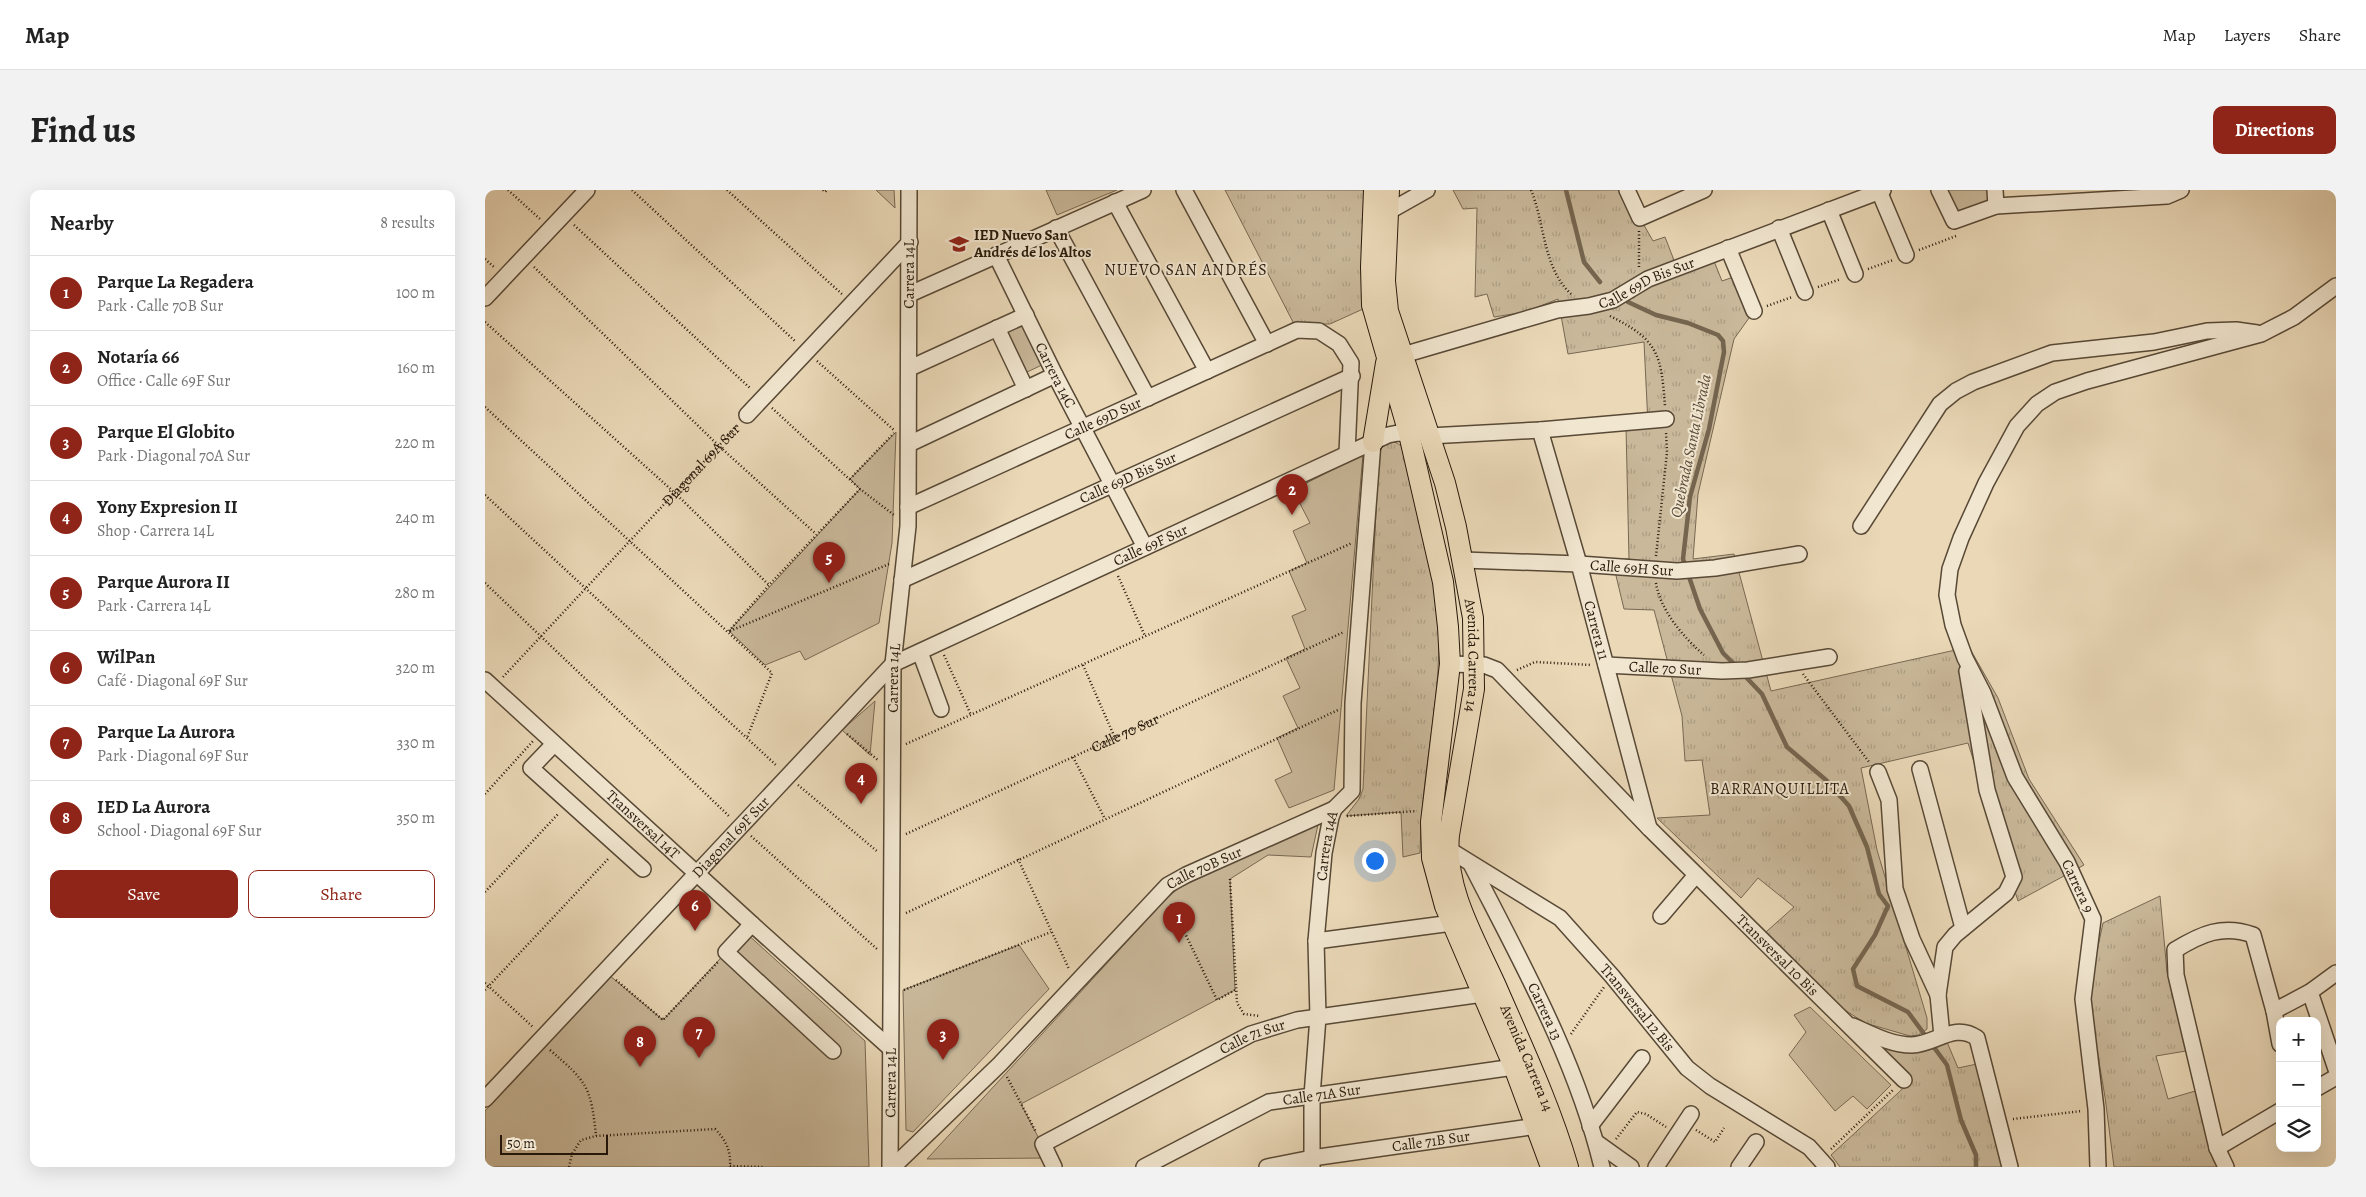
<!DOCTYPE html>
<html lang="en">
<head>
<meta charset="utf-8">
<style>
	body { margin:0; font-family:Alegreya,serif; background:#f2f2f2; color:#222 }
	.controls { position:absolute; right:15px; bottom:15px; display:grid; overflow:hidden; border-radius:10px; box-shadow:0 5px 20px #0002 }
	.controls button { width:45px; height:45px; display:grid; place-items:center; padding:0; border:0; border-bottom:1px solid #e0e0e0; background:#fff; color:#222; font:25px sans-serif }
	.scale { position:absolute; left:15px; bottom:12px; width:108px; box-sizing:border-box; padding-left:5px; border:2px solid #28190b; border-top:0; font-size:14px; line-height:18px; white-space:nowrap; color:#28190b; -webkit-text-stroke:4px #f1e6d0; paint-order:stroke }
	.you { position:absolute; left:889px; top:670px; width:18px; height:18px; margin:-12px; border:4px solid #fff; border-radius:50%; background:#1a73e8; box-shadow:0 0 0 8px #1a73e833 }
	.badge { display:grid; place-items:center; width:32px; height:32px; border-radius:50%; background:#8f2418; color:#fff; font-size:16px; font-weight:700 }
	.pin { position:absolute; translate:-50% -41px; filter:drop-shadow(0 1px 2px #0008) }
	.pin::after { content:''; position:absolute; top:26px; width:18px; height:15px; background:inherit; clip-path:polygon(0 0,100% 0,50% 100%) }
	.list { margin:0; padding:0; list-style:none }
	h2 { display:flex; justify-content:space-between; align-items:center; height:65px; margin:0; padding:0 20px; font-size:21px }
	h2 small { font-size:16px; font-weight:400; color:#767676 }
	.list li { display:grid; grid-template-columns:32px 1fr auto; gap:15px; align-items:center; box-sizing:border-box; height:75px; padding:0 20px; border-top:1px solid #e0e0e0 }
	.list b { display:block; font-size:19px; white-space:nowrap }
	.list p { margin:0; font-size:16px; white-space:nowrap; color:#767676 }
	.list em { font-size:16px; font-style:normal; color:#767676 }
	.actions { display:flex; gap:10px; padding:15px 20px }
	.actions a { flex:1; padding:11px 0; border:1px solid #8f2418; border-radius:10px; text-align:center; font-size:18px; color:#8f2418 }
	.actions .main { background:#8f2418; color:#fff }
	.icon { flex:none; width:28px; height:28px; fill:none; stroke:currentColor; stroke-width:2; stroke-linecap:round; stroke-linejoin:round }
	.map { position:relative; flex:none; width:1851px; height:977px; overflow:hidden; border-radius:10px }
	header { display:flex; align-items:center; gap:30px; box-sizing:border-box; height:70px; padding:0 25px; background:#fff; border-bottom:1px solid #e0e0e0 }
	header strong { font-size:24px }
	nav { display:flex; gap:28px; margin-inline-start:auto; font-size:18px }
	.intro { display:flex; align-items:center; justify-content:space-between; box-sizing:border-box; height:120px; padding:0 30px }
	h1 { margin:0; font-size:35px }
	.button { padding:12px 22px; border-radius:10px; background:#8f2418; color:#fff; font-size:18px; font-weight:700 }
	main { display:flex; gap:30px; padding:0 30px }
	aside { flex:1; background:#fff; border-radius:10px; box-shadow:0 5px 20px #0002 }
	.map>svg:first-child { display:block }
	.grass { fill:url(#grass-tufts); stroke:#786852 }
	.green { fill:#c9b89a; stroke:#786852 }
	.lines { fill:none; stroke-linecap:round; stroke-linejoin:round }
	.stream { stroke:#75654f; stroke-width:4.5 }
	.minor-casing { stroke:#584936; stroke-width:18 }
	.major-casing { stroke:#28190b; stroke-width:22 }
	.path { stroke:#28190b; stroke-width:2.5; stroke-dasharray:1 2.5; stroke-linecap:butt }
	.minor { stroke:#f1e6d0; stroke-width:15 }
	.major { stroke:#ead8b7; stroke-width:20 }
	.labels { text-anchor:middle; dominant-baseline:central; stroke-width:4; stroke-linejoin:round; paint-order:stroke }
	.poi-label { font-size:15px; font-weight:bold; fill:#28190b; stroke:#f1e6d0; text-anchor:start }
	.street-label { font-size:15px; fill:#28190b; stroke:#f1e6d0 }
	.neighbourhood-label { font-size:16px; letter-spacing:1px; fill:#28190b; stroke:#f1e6d0 }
	.water-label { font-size:16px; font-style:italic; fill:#5b4b39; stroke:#f1e6d0 }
</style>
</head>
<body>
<header>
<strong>Map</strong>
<nav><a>Map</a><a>Layers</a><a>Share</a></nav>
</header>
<div class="intro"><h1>Find us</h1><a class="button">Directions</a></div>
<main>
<aside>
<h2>Nearby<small>8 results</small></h2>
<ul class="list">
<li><span class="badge">1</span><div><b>Parque La Regadera</b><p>Park · Calle 70B Sur</p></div><em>100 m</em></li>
<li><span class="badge">2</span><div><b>Notaría 66</b><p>Office · Calle 69F Sur</p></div><em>160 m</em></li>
<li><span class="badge">3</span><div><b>Parque El Globito</b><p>Park · Diagonal 70A Sur</p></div><em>220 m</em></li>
<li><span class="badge">4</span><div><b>Yony Expresion II</b><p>Shop · Carrera 14L</p></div><em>240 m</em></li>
<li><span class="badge">5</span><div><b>Parque Aurora II</b><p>Park · Carrera 14L</p></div><em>280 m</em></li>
<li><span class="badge">6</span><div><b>WilPan</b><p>Café · Diagonal 69F Sur</p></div><em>320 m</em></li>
<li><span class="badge">7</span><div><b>Parque La Aurora</b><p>Park · Diagonal 69F Sur</p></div><em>330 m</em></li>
<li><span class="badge">8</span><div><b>IED La Aurora</b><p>School · Diagonal 69F Sur</p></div><em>350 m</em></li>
</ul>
<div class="actions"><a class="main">Save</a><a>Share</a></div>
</aside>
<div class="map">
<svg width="1851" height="977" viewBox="0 0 1851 977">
	<defs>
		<pattern id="grass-tufts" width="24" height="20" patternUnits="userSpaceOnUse" patternTransform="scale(1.25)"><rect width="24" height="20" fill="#c9b89a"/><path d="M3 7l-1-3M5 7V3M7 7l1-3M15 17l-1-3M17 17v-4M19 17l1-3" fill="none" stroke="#ad9e83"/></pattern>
	</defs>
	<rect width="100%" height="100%" fill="#ead8b7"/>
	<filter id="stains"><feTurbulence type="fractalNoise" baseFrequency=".004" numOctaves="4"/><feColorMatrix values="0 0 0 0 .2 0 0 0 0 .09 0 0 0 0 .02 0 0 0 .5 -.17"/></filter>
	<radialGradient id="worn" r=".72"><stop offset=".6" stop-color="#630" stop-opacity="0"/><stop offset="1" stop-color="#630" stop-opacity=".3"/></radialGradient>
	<path class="grass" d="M740,0H883L878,119L845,134H809Z
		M968,0H1139L1168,51L1180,47L1194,83L1229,71L1237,91L1254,85L1269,121L1249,149L1213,304L1208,369L1249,364L1286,501L1484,457L1513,508L1544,589L1599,675L1533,711L1483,553L1376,578L1392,660L1442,828V839L1434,845L1425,846L1380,833L1349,813L1281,742L1309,717L1273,688L1256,708L1172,628L1225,625L1217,570L1200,571L1197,526L1169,420L1139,419L1127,369H1144L1141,237L1163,234L1159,152L1083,164L1073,109L1040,122L1009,127L1002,104L990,107L992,18L978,19Z
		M905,251L912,253L919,258C933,323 954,389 954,456C953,525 935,594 935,663L918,667L916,622L861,626L874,609L878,599L894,257Z
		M1675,706L1682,782L1701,861L1671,866L1683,909L1717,899L1733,977H1629L1620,907L1607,831L1605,794L1618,733Z
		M1462,852L1473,878L1492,874L1522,977H1355L1346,965L1426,891L1387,853C1415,863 1435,866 1462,852Z"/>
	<path class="green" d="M391,0H409L410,18Z
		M561,0H632L572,25Z
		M1460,0H1504V11L1472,26Z
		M538,132L559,174L540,183L519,142Z
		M411,242L407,353L394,433L320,470L315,461L280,475L244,441L375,299L365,289Z
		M878,264L849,600L804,618L790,590L807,582L792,548L813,538L798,506L815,498L801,468L820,459L807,426L821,420L804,381L822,373L808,341L825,333L808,300Z
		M390,511L385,565L357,540Z
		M834,630L826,667L783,665L745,689L750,800L536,914L564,968L442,969L683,707L694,698Z
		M260,742L380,851L384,977H0V921L124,785L178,830Z
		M534,755L564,799L428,942L421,940L418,800Z
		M1325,817L1406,895L1382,919L1368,906L1350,921L1304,865L1321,842L1309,825Z"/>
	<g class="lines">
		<path class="stream" d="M1081,0L1099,72L1115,92
			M1143,112L1171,125L1203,133L1233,145L1238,151L1239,162L1224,239L1205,307L1198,369L1215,419L1238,463L1252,477
			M1259,485L1277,504L1302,557L1341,590L1364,616L1382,657L1394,704L1403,716L1390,745L1368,779L1372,796L1423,822L1462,875L1476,930L1491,965V977"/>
		<defs>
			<g id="minor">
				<path d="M699,0L782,154"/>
				<path d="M1142,0L1155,28L1219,0"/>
				<path d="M1454,0L1469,31L1511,16L1682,6L1696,0"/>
				<path d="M1510,0L1511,16"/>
				<path d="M1394,1L1421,65"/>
				<path d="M630,12L722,181"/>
				<path d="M1344,20L1370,84"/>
				<path d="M903,22L942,0"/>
				<path d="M571,38L663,208"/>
				<path d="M1294,38L1320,102"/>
				<path d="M1243,58L1269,121"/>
				<path id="s3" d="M511,65L570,185L660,357"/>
				<path d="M425,104L658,0"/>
				<path d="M0,108L102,0"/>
				<path d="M512,138L541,199"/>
				<path id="s4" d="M918,165L1072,120L1104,116L1128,110L1163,89L1398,0"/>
				<path d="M425,178L541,125"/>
				<path d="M262,225L425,52"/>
				<path id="s5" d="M1055,240L1094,374L1164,638"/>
				<path d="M944,246L1055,240L1181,229"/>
				<path d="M424,254L570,185"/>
				<path id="s6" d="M423,317L812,140L834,141L854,154L866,173L862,263"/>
				<path d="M1376,336L1455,214L1471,201L1488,192L1567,163L1669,152L1722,141L1751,140L1772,143"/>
				<path id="s7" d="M978,370L1094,374L1192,381L1230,378L1314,364"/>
				<path id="s8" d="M417,390L867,186"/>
				<path d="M435,462L456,519"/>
				<path id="s9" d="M965,474L999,475L1012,480L1165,639L1419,890"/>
				<path id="s10" d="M1121,475L1237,481L1263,480L1344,467"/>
				<path id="s11" d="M0,490L267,734L405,858"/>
				<path d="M69,554L46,578L158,679"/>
				<path d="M1435,579L1478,738"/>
				<path d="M1393,582L1404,610L1410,699L1427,749L1453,805"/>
				<path id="s12" d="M963,659L1075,728L1127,786L1202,878L1225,896L1324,957L1342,977"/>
				<path id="s13" d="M986,674C1036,772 1091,869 1117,977"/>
				<path d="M1176,726L1211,685"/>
				<path d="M267,734L241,762L348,861"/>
				<path d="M831,751L967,733"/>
				<path d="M1825,802L1851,879"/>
				<path d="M1789,821L1825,802L1851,783"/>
				<path d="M1368,836C1386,844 1406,855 1427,855C1451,854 1469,832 1492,848L1525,977"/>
				<path d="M1457,846L1453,805L1460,757L1470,745L1521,703L1529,687L1502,600L1482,481"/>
				<path d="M1832,898L1851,887"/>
				<path id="s14" d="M0,909L408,474L903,245L913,243L924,244"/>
				<path d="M1105,936L1157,868"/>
				<path d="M1111,952L1146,977"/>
				<path d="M1732,958L1795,921"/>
				<path id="s15" d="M405,977L408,474L423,336L424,0"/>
				<path id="s16" d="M408,977L515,874L683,695L701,685L849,619"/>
				<path id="s17" d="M569,977L558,954L766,844L812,830L998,804"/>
				<path id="s18" d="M659,977L784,912L1029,877"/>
				<path id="s19" d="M782,977L827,968L1052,936"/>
				<path id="s20" d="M827,977V906L833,827L831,751L839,663L846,627L849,619L867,601L868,513L888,252"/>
				<path d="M1171,977L1206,924"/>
				<path d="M1254,977L1271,952"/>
				<path d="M1613,977L1611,919L1598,809L1608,729L1582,672L1530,587L1498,503L1480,468L1468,435L1462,405L1465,379L1476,348L1501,293L1532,236L1552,214L1570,202L1602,191L1776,144L1809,127L1851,96"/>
				<path d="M1741,977L1732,958L1691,785L1690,760C1716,744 1738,734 1768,745L1789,821L1795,854"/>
			</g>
			<g id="major">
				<path d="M889,0L886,77L887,115L924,244L958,392L963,437L965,474L946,632L947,668L960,716L1029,877L1066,977"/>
				<path id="s21" d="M904,0L900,91L903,121L960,293L971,337L988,428L989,499L964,645C959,699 990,749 1011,796C1037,856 1065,915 1083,977"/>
				<path d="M888,252L901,173"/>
			</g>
		</defs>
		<use href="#minor" class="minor-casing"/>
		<use href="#major" class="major-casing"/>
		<g class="path">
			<path d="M23,0L55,29"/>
			<path d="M147,0L311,152"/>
			<path d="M242,0L358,105"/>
			<path d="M338,0L340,2L342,0"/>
			<path d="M1046,0C1060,34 1058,78 1086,104"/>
			<path d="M89,35L266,199"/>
			<path d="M1154,41V78"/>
			<path d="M1434,60L1471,46"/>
			<path d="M0,69L9,77"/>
			<path d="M49,77L234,256L331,344"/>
			<path d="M1383,79L1408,70"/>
			<path d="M1333,97L1356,89"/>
			<path d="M1282,116L1307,107"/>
			<path d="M1125,126C1174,150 1176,165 1180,216"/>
			<path d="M0,132L190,303L284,395"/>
			<path d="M332,171L410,241"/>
			<path d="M0,217L287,483L262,548"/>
			<path d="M287,218L375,299L409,325"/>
			<path d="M365,289L409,243"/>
			<path d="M0,305L292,576"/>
			<path d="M1171,366L1182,262L1181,242"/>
			<path d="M633,386L660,446"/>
			<path d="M0,393L245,627"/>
			<path d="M1171,393C1175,420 1199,448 1219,465"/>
			<path d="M244,441L284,395L375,299"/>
			<path d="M245,441L404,374"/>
			<path d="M459,465L486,525"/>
			<path d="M598,475L630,548"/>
			<path d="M1032,480L1050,472L1107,475"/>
			<path d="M1318,484L1384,572"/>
			<path id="s1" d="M18,487L253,235"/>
			<path d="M362,544L394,571"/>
			<path d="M421,554L867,353"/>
			<path d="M588,567L620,629"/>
			<path d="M313,595L393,662"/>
			<path d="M0,604L48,551"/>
			<path d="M862,626L932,621"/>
			<path id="s2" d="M421,644L859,442"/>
			<path d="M266,646L392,759"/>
			<path d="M533,669L584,779"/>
			<path d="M745,689L752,813L759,824L775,826"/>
			<path d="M0,702L74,623"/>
			<path d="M686,714L732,810L750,800"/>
			<path d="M421,723L855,519"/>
			<path d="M131,790L178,830L233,772"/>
			<path d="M0,793L49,838"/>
			<path d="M0,800L124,668"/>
			<path d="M419,800L566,742"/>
			<path d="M1086,844L1119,797"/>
			<path d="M65,860C102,892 106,896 111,946"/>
			<path d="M522,887L551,942"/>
			<path d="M1528,929L1597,921"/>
			<path d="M1211,940L1230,952L1239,938"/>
			<path d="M1131,949L1152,922L1161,924L1181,937"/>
			<path d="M1346,959L1409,899"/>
			<path d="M245,976L278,977"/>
			<path d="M84,977L87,964L96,950L111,946L230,939C241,950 246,961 245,977"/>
		</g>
		<use href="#minor" class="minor"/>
		<use href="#major" class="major"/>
	</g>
	<defs>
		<symbol id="school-bare" viewBox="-9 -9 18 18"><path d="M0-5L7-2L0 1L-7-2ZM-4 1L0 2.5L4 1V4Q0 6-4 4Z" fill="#8f2418" stroke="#f1e6d0" stroke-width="2.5" paint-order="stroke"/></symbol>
	</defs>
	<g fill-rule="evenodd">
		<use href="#school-bare" x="460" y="40" width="28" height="28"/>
	</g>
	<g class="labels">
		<g class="poi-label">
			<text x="489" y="45">IED Nuevo San<tspan x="489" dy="17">Andrés de los Altos</tspan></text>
		</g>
		<g class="street-label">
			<text stroke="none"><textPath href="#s15" startOffset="894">Carrera 14L</textPath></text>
			<text stroke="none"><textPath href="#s4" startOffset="255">Calle 69D Bis Sur</textPath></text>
			<text stroke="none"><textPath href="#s3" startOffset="134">Carrera 14C</textPath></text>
			<text stroke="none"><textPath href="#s6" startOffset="214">Calle 69D Sur</textPath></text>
			<text stroke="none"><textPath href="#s1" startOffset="290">Diagonal 69A Sur</textPath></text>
			<text stroke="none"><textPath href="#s8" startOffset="248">Calle 69D Bis Sur</textPath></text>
			<text stroke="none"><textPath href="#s14" startOffset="880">Calle 69F Sur</textPath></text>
			<text stroke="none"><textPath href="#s7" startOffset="169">Calle 69H Sur</textPath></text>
			<text stroke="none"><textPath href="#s5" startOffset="208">Carrera 11</textPath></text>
			<text stroke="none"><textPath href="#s21" startOffset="478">Avenida Carrera 14</textPath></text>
			<text stroke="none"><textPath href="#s10" startOffset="59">Calle 70 Sur</textPath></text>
			<text stroke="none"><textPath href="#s15" startOffset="489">Carrera 14L</textPath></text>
			<text stroke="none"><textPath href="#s2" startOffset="241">Calle 70 Sur</textPath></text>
			<text stroke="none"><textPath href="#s11" startOffset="214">Transversal 14T</textPath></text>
			<text stroke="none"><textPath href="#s14" startOffset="359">Diagonal 69F Sur</textPath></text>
			<text stroke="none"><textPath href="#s20" startOffset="322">Carrera 14A</textPath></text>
			<text stroke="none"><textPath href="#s16" startOffset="434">Calle 70B Sur</textPath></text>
			<text transform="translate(1593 696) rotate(65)">Carrera 9</text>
			<text stroke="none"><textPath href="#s9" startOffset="448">Transversal 10 Bis</textPath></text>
			<text stroke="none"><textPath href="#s12" startOffset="250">Transversal 12 Bis</textPath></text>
			<text stroke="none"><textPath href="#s13" startOffset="165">Carrera 13</textPath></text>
			<text stroke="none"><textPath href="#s17" startOffset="261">Calle 71 Sur</textPath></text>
			<text stroke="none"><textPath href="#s21" startOffset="898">Avenida Carrera 14</textPath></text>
			<text stroke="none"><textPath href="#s15" startOffset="84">Carrera 14L</textPath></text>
			<text stroke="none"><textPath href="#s18" startOffset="194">Calle 71A Sur</textPath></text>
			<text stroke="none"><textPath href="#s19" startOffset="166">Calle 71B Sur</textPath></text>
		</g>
		<g class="neighbourhood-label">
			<text x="701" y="80">NUEVO SAN ANDRÉS</text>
			<text x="1295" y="599">BARRANQUILLITA</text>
		</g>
		<g class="water-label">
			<text transform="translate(1206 256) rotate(-78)">Quebrada Santa Librada</text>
		</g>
	</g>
	<rect width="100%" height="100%" filter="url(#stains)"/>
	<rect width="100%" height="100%" fill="url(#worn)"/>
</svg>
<div class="controls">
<button>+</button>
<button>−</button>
<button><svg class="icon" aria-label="layers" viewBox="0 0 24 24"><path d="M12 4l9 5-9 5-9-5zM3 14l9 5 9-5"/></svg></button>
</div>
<div class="scale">50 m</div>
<div class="you"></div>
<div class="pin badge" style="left:694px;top:753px">1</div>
<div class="pin badge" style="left:807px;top:325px">2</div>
<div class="pin badge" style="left:458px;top:870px">3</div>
<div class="pin badge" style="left:376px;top:614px">4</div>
<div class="pin badge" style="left:344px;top:393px">5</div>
<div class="pin badge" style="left:210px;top:741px">6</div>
<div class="pin badge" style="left:214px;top:868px">7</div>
<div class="pin badge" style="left:155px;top:877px">8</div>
</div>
</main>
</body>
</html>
